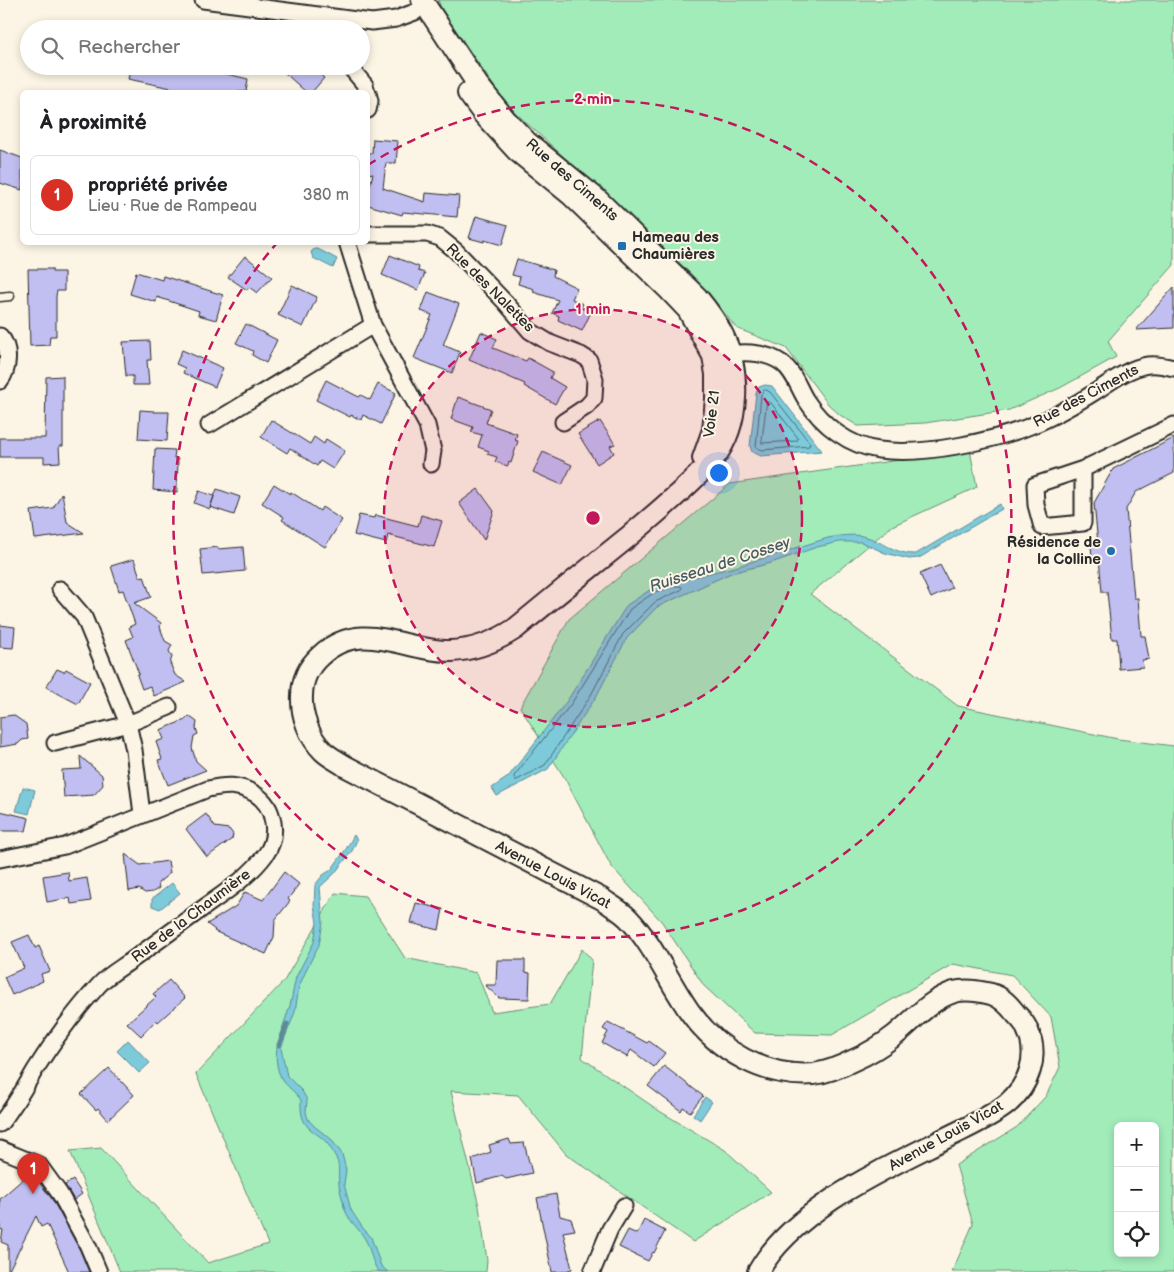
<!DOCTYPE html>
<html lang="fr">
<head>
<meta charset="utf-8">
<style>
	body { margin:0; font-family:"Balsamiq Sans",sans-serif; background:#f6f6f6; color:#202124 }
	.controls { position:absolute; right:15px; bottom:15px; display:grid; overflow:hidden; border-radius:8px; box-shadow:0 2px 8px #0003 }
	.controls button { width:45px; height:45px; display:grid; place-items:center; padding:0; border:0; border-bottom:1px solid #e0e0e0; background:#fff; color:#202124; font:25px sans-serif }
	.you { position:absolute; left:718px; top:472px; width:18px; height:18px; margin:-12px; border:4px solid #fff; border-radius:50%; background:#1a73e8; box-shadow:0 0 0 8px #1a73e833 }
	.badge { display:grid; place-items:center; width:32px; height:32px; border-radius:50%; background:#d93025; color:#fff; font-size:16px; font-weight:700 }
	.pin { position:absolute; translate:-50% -41px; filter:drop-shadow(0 1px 2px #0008) }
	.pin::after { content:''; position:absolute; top:26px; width:18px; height:15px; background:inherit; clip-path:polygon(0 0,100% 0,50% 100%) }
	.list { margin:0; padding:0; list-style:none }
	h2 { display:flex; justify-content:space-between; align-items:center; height:65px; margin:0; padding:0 20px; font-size:21px }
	h2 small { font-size:16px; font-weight:400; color:#757577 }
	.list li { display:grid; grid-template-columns:32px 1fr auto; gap:15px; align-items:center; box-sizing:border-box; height:80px; margin:0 10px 10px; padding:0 10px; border:1px solid #e0e0e0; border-radius:8px }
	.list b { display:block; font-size:19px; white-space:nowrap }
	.list p { margin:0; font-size:16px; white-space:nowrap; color:#757577 }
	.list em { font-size:16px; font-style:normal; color:#757577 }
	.icon { flex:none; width:28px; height:28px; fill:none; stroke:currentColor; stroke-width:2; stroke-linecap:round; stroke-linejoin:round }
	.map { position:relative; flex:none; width:1174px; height:1272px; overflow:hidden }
	.search { position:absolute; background:#fff; box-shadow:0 2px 8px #0003; left:20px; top:20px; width:350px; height:55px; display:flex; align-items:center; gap:12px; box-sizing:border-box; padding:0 18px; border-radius:28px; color:#757577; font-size:19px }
	.panel { position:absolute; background:#fff; box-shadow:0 2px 8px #0003; left:20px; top:90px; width:350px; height:155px; border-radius:8px }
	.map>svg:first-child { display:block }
	.green { fill:#a2ecba; stroke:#668c72; fill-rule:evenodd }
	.water { fill:#7dcadb; stroke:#5c8a95 }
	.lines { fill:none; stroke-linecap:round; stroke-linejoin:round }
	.shore { stroke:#4c6b71; stroke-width:1 }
	.stream { stroke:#5c8a95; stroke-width:5 }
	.building { fill:#c1bff1; stroke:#2b2b2b }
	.lane-casing { stroke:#2b2b2b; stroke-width:11 }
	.street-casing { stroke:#2b2b2b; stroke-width:19 }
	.secondary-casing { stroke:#2b2b2b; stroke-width:24 }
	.lane { stroke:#fcf5e5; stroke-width:8 }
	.street { stroke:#fcf5e5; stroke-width:15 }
	.secondary { stroke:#fcf5e5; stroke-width:20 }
	.ring { fill:none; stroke:#c2185b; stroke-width:2.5; stroke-dasharray:9 6 }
	.poi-dot { fill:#1f6fb2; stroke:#fcf5e5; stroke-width:2 }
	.labels { text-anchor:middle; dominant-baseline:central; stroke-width:4; stroke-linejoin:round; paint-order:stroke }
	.street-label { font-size:15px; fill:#2b2b2b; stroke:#fcf5e5 }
	.poi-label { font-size:15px; font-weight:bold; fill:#2b2b2b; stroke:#fcf5e5; text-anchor:start }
	.water-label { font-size:16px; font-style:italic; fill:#445b60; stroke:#fcf5e5 }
	.centre { fill:#c2185b; stroke:#fcf5e5; stroke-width:2.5 }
	.ring-label { font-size:15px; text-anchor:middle; font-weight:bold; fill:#c2185b; stroke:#fcf5e5; stroke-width:4; stroke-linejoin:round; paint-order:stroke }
</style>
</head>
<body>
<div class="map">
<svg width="1174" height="1272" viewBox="0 0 1174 1272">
	<rect width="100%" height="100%" fill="#fcf5e5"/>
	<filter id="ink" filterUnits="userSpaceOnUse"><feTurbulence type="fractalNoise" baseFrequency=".02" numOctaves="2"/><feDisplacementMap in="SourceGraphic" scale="10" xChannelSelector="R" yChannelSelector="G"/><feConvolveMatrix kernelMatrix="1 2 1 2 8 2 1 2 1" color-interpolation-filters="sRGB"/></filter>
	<g filter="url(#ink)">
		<path class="green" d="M438,0H1174V265L1108,341L1116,357L1060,388L1009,410L925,423L858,426L840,415L828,404L786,348L736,328L708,292L684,267L506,104L442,10Z
			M970,450L977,487L892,526L810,594L958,706L1118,739L1174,746V1272H952L973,1224L956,1165L1017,1127L1046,1096L1060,1067L1051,1017L1012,975L953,964L832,1035L755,1033L704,986L662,922L611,866L564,777L520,707L569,619L730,484ZM1118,1126H1155V1253H1118Z
			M335,893L365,896L405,958L477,973L492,1012L550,1004L582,949L592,960L582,1058L661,1112L725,1150L771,1192L693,1242L566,1154L518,1095L451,1091L479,1206L487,1260L486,1272H120L70,1151L101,1148L208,1263L268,1244L196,1074L284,981Z"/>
		<path class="water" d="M314,249H318L337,259L333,268L313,258L311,252Z
			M765,385L772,386L822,451L761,456L752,452L750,446L756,393L759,387Z
			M1000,504L1002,509L919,558L909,559L885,553L861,542H840L817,547L771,563L731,573L657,607L627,638L596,697L548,769L497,796L492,788L508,777L567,701L627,605L653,588L693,577L735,567L828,538C839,536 852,534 863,536C881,540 896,555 916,554Z
			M23,787L35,790L29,814L16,811Z
			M354,835L357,840L352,851L334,874L320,887L323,922L319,945L308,966L299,987L295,1012L281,1048L287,1076L302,1091L307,1100L306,1112L308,1119L314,1126L331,1139L342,1154L346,1170L344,1184L351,1210L362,1227L371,1237L381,1266L388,1272L378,1271C371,1261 371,1249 365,1239C359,1228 348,1221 344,1207C343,1200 340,1192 339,1185C337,1169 342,1168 333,1152C320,1127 299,1136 301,1100C296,1093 289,1088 284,1082C275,1071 274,1050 280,1038L282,1040L285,1032L282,1029L290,1006L296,977L314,942L317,923L314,905L315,885L323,875L331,870L346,849Z
			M172,883L180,893L160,909L152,906V899Z
			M128,1040L150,1063L139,1073L117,1051Z
			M705,1097L712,1102L700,1120L693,1115Z"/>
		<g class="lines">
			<path class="shore" d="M766,390L770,392L810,443L809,446L762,450L756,447L761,395L763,391Z
				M767,402L771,403L798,438L797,441L762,443Z
				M679,586L682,587L681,590L655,602L623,634L591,695L545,765L517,780H515L514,776L571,704L630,609L655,592Z"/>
			<path class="stream" d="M279,1045L287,1024"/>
		</g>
		<path class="building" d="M131,66H194L248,79L246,92H175L176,89L128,79Z
			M277,66H311L324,78L312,92H306Z
			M373,139L398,141L396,163H386L383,188L425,202L426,193L459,196L457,217L403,212L402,215L368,205V191L373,174L368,173V153H372Z
			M0,150L22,158V190L0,183Z
			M476,216L508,225L502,245L484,240V242L469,238Z
			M390,255L419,267L418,271L425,273L418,290L382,275Z
			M245,256L272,277L257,293L249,287L247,290L228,277Z
			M517,259L554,270L553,276L577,288L572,299L583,304L581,308L591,312L582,331L558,320L559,316L552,313L558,300L533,292L534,289L518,284L520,277L512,275Z
			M28,269H52V272H64V291H57L56,296V336H50L49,345L30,346Z
			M136,272L162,280L163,276L223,295L216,320L198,315L199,311L157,297L156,302L130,294Z
			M292,285L317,297L303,327L278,315Z
			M1174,287V328L1136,330Z
			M428,292L459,304L443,345L460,352L452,373L414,358L432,315L421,311Z
			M246,324L277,340L266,363L252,355L253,351L236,343Z
			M481,332L497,339L493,348L526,361L528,358L553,372L550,378L565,387L555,404L524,386L525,384L469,360Z
			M150,341L151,360H147L149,385H133V376H126L123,342Z
			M182,350L223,368L215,387L183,373L185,368L176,364Z
			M63,376V446H59L60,462L44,463V457H0V438H45L46,377Z
			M326,380L359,397L361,395L370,400L378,384L396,393L381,424L363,415L361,420L351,415L350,417L316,400Z
			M458,397L491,409L486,423L517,434L515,440L518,441L511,463L509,462L508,466L495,462L497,457L487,454L489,451L478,447L482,435L471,432L473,427L451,419Z
			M140,410L154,411V412H169L167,441L138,439Z
			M271,420L310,444L314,437L324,444L326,439L345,451L333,469L320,461L317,466L290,448L287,453L261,437Z
			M600,421L615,444L610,446L614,453L597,464L578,434Z
			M1174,438V473L1136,492L1126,509L1134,598H1138L1141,636H1145L1149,659L1142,660L1143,667L1119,669L1117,639H1112L1107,592H1102L1099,558L1092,559L1091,545L1098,544L1094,503L1113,469Z
			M155,449L175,450L174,458L178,459L177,492L153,490Z
			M543,452L572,465L562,485L533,472Z
			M274,484L290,494L291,492L320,511L322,507L342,520L325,547L282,520L284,517L262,503Z
			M217,489L240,497L234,515L210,507Z
			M478,489L494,511L484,540L459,503Z
			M199,491L214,496L210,509L194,503Z
			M62,493L67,522L84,533L35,539L31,511L53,508Z
			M359,515L374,518L375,515L418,526L421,515L442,521L434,547L388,535L386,543L354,535Z
			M218,547V549L243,547L245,571L203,575L200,549Z
			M134,559L140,577L144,576L151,597L134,603L161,623L160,627L165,641L172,645L169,651L172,657L170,663L175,675L186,682L154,696L150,686L142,689L137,675L139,674L126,640L133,637L129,627L135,624L123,590L119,591L111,566Z
			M940,565L952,588L931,598L920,574Z
			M0,625L15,627L13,648L0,647Z
			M57,669L64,672L66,669L90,682L78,704L46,687Z
			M13,715L26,724L28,739L22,740L18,744L0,747V717Z
			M189,716L197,722L196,728L198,734L194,736L192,748L196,761L206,770L168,785L158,760L162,759L156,742L164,739L160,730L185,720Z
			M80,756L102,775L103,785L94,795L64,797L62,770L81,769Z
			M0,811L29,818L26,831H0Z
			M206,814L215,827L229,829L233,834L232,839L207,857L186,829Z
			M125,854L140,865L168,861L170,873L158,883L159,888L153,892L145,893L139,889L129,891Z
			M68,872L69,881L87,878L91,901L71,904L70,898L47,902L43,876Z
			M284,872L299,884L288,899L290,901L275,920L274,937L266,954L214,931L215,930L207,924L236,906L245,892L263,900Z
			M416,903L443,909L439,930L411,923Z
			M29,935L35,948L39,946L50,971L41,974L43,981L12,995L4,977L24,968L12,942Z
			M497,960H525V972L530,973L529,999L499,998L485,985H496Z
			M169,980L185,998L158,1022L156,1020L141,1036L127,1023L156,997L153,994Z
			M608,1022L647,1043L649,1041L665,1053L654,1067L631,1050L627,1057L602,1043L608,1032L603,1029Z
			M664,1066L703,1096L690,1112L683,1107L681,1111L648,1086Z
			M109,1068L134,1095L108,1120L98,1108L96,1110L81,1094Z
			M509,1139L511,1144L524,1143L532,1173L506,1179L502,1176L477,1183L472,1159L491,1152L489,1145Z
			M31,1172L52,1199L80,1250L89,1272H69L47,1224L41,1227L36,1216L8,1272V1245L1,1242L3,1230L0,1229V1199Z
			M73,1180L82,1194L74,1200L65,1185Z
			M556,1194L560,1216L571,1219L575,1230L563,1232L572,1269L561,1272H552L537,1198Z
			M644,1220L665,1231L654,1253L653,1252L648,1261L619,1247L628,1230L637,1234Z"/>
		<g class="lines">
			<defs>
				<path id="lane" d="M0,297L10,296"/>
				<path id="street" d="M203,0L372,22L396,19L415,12
					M349,66L365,85L367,92
					M368,93L370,101L368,110
					M368,234H427L440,238L456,251L505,302L530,331L550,343L581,355L589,360L595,379L594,398L587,406L563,422
					M347,242L373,325L427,425L433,451L431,464
					M0,336C11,347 9,370 0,381
					M719,355C739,352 764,350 782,363C794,372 798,387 806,400C822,425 849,446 879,450C925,456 995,441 1038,423C1059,414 1079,402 1098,390C1113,380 1129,368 1148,365C1156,364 1166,366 1174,368
					M209,425L373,325
					M1083,469V523L1042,527L1036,505L1035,485L1083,469L1174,425
					M60,589L84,617L128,724L134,750L142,814
					M55,743L128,724L169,707
					M0,859L65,846L208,789C225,785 239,784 255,794C275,806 279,836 266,854C250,876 227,891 206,906C181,924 157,942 132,960C121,968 108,975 99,985C75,1011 54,1040 35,1070C24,1089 14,1107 0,1124
					M0,1149L39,1165L60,1194L88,1246L99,1272
					M592,1272L610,1229L624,1206"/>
				<path id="secondary" d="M422,0L478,85L506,120L527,142L597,199L697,297C707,309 716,321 723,335C741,372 740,425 714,458C710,464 703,469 698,475C676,497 652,517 627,538C590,568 552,598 515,629C495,642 475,650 451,651C405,652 362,617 320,656C308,667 302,680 302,696C301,715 309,737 323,751C329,757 338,761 345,766L602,899C610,905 620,910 628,918C654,945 668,981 690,1012C718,1051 765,1078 814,1074C827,1072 842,1066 854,1060C868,1054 881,1046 894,1036C913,1021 929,1000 954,992C965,989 979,991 991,994C1002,997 1009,1005 1016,1014C1020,1018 1025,1023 1027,1029C1040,1056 1029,1085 1007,1104C988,1119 963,1129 942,1140C880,1171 793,1210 758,1272
					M468,93L484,115L517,151L571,195L669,290L688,310L713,356L716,374V399L713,430L703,458"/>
			</defs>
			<use href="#lane" class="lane-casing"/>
			<use href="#street" class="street-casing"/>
			<use href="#secondary" class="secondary-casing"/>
			<use href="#lane" class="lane"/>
			<use href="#street" class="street"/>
			<use href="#secondary" class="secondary"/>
		</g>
	</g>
	<circle cx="593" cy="518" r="209" fill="#c2185b" fill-opacity=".12"/>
	<g class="ring">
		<circle cx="593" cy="518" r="209"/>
		<path d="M368 165A419 419 0 1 1 277 243"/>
	</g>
	<g class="poi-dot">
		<rect x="617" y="241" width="10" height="10" rx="2.5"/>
		<circle cx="1111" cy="551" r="5"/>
	</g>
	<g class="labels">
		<g class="street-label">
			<text transform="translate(572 180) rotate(41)">Rue des Ciments</text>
			<text transform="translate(490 288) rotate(45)">Rue des Nalettes</text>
			<text transform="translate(1086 396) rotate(-28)">Rue des Ciments</text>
			<text transform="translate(712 414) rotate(-83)">Voie 21</text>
			<text transform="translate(553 875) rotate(28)">Avenue Louis Vicat</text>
			<text transform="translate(191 916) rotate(-37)">Rue de la Chaumière</text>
			<text transform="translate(946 1136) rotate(-29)">Avenue Louis Vicat</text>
		</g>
		<g class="poi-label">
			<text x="632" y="237">Hameau des<tspan x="632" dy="17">Chaumières</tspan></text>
			<text x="1101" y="542" text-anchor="end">Résidence de<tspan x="1101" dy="17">la Colline</tspan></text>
		</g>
		<g class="water-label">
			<text transform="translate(720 565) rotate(-18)">Ruisseau de Cossey</text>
		</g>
	</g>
	<circle cx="593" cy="518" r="8" class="centre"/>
	<g class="ring-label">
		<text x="593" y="104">2 min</text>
		<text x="593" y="314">1 min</text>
	</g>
</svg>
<div class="controls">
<button>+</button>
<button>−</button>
<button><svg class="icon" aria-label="locate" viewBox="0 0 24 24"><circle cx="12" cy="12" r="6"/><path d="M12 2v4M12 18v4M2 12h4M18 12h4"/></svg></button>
</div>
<div class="you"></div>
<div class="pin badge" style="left:33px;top:1194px">1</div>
<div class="search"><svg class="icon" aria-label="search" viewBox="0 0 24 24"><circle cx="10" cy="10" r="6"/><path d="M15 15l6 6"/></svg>Rechercher</div>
<section class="panel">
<h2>À proximité<small></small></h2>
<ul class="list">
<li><span class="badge">1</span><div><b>propriété privée</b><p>Lieu · Rue de Rampeau</p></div><em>380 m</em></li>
</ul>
</section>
</div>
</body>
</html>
